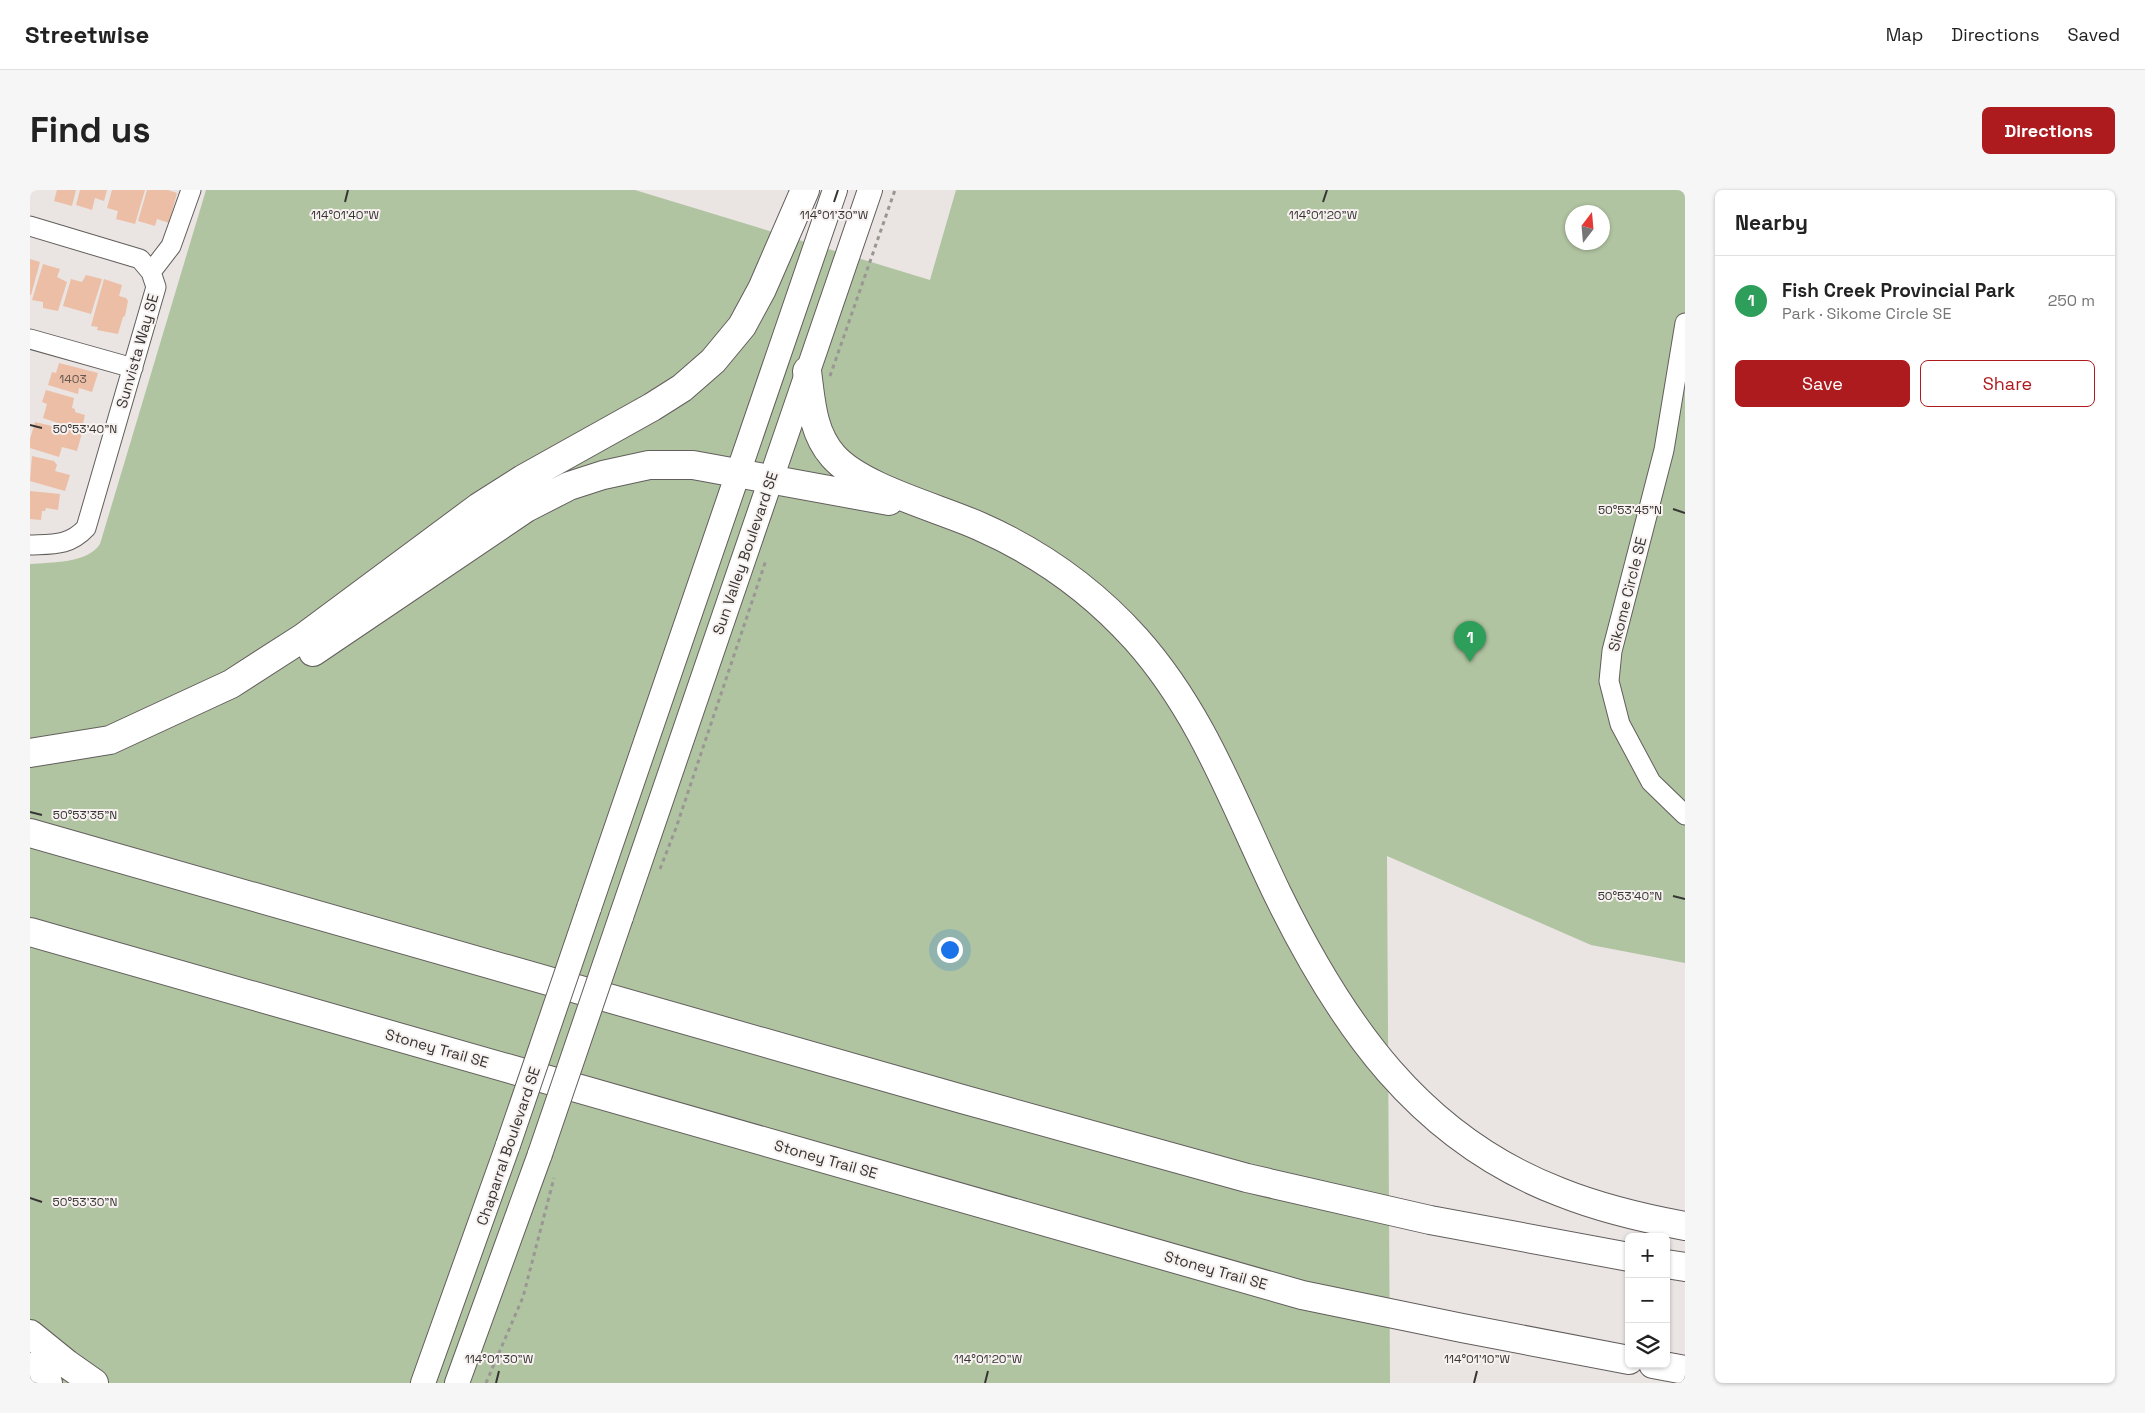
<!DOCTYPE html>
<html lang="en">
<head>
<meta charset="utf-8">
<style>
	body { margin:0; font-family:"Space Grotesk",sans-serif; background:#f6f6f6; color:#222 }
	.controls { position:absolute; right:15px; bottom:15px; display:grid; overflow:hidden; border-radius:8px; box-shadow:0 1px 4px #0004 }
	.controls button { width:45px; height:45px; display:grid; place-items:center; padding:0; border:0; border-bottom:1px solid #e0e0e0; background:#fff; color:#222; font:25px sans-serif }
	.compass { position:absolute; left:1535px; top:15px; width:45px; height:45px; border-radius:50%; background:#fff; box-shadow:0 1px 4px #0004; rotate:16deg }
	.you { position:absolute; left:919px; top:759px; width:18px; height:18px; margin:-12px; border:4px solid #fff; border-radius:50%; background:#1a73e8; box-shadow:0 0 0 8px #1a73e833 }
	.badge { display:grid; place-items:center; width:32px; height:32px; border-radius:50%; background:#ad1b1e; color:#fff; font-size:16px; font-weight:700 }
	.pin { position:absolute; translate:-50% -41px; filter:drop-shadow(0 1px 2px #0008) }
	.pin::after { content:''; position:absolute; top:26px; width:18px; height:15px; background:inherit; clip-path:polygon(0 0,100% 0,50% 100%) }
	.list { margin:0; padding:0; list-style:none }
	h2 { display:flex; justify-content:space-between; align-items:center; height:65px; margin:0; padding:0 20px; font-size:21px }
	h2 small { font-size:16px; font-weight:400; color:#767676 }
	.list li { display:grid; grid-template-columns:32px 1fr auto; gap:15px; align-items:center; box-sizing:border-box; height:90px; padding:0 20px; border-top:1px solid #e0e0e0 }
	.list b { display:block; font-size:19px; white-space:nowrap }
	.list p { margin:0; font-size:16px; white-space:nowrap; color:#767676 }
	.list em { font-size:16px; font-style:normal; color:#767676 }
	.actions { display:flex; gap:10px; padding:15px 20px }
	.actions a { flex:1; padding:11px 0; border:1px solid #ad1b1e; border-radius:8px; text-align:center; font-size:18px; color:#ad1b1e }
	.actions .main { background:#ad1b1e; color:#fff }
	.icon { flex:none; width:28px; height:28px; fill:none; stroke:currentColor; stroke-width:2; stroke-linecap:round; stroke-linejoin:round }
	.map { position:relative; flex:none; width:1655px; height:1193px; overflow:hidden; border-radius:8px }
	header { display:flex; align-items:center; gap:30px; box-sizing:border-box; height:70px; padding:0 25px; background:#fff; border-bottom:1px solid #e0e0e0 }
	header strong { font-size:24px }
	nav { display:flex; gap:28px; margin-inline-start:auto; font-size:18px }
	.intro { display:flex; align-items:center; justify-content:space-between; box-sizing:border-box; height:120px; padding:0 30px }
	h1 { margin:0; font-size:35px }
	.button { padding:12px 22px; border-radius:8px; background:#ad1b1e; color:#fff; font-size:18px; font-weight:700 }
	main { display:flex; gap:30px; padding:0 30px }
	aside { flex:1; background:#fff; border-radius:8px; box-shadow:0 1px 4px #0004 }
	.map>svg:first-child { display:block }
	.green { fill:#b0c4a1; fill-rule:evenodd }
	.building { fill:#ecbea5 }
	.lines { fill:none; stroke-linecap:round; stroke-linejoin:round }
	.minor-casing { stroke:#625e5c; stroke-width:21 }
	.major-casing { stroke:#625e5c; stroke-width:26 }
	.highway-casing { stroke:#625e5c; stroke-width:30 }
	.path { stroke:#9a9694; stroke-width:3; stroke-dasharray:4 4; stroke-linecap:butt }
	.minor { stroke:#fff; stroke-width:19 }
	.major { stroke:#fff; stroke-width:24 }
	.highway { stroke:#fff; stroke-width:28 }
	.major-bridge-casing { stroke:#625e5c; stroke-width:26; stroke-linecap:butt }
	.major-bridge { stroke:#fff; stroke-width:24 }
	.ticks { fill:none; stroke:#373534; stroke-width:2 }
	.labels { text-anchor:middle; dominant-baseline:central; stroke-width:4; stroke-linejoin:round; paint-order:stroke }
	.number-label { font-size:12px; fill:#645750 }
	.street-label { font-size:15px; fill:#373534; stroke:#f7f2f0 }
	.ticks-label { font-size:12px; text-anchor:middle; fill:#373534; stroke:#f7f2f0; stroke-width:4; stroke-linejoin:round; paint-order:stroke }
</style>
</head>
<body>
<header>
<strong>Streetwise</strong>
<nav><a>Map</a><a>Directions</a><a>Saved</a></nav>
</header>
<div class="intro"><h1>Find us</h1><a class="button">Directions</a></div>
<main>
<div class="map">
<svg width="1655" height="1193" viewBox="0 0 1655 1193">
	<rect width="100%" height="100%" fill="#eae5e2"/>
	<path class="green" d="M176,0H605L900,90L926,0H1655V773L1561,755L1357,666L1360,1193H0V374C21,372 57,374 70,354ZM1542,22H1572V52H1542Z"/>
	<path class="building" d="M27,0H46L42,16L24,11Z
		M50,0H77L74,11L65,8L62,20L46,15Z
		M82,0H115L105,34L86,29L88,21L77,18Z
		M117,0H138L147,3L139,33L127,29L125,36L108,31Z
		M0,69L10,72L1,105H0Z
		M13,74L30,79L27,87L37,92L28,121L13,118V112L2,110Z
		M56,85L72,89L61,124L33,116L41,89L52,92Z
		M74,89L92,95L89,106L96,108L98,111L95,126L93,127L88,144L67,140L68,137L61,136Z
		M29,173L68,183L62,202L49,198L48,204L18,195L22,182L26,183Z
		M16,200L44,208L42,218L45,219V222L55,225L51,241L13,228L17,214L12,212Z
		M5,232L52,243L47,261L32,257L29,267L0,258V249Z
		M2,266L24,271L27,275L25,281L40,285L35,301L0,291Z
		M0,301L30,304L28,320L16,318L15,321H12L11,330L0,329Z"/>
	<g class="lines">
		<defs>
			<path id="minor" d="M0,36L110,69L121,82L126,97L56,338C39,356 23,354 0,355
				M121,82L141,56L161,0
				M1655,133L1634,260L1582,461L1579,491L1590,534L1621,592L1655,625
				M0,149L103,178"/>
			<path id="major" d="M559,718L805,0
				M591,727L840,0
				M393,1193L478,955
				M427,1193L510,964"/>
			<path id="highway" d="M777,181C781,211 782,242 803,266C831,298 909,318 949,336C1008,362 1062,400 1106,449C1173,524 1204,614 1247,703C1311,834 1389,948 1530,1002C1570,1018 1612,1028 1655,1036
				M283,462L496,318L539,296L573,285L619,275H663L859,311
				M0,563L80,550L201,494L274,447L449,317L493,289L622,217L652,198L683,171L712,136L732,99L775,0
				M0,643L932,909L1217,988L1400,1030L1599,1067
				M0,742L1272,1105L1432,1138L1599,1170
				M1636,1074L1655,1077
				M0,1144L37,1174L64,1193
				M1623,1174L1655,1180
				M0,1177L18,1193"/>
		</defs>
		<use href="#minor" class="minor-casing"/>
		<use href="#major" class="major-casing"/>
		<use href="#highway" class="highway-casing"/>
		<path class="path" d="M800,186L865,0
			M630,679L646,638L736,370
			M456,1193L493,1107L524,988"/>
		<use href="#minor" class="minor"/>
		<use href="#major" class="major"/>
		<use href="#highway" class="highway"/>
		<defs>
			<path id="major-bridge" d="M478,955L559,718
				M510,964L591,727"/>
		</defs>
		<use href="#major-bridge" class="major-bridge-casing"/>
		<use href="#major-bridge" class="major-bridge"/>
	</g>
	<path class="ticks" d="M315,12L318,0M804,12L808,0M1293,12L1297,0M0,235L12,238M1643,319L1655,323M0,622L12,625M1643,706L1655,709M0,1008L12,1012M466,1193L469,1181M955,1193L958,1181M1444,1193L1447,1181"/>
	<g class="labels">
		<g class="number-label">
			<text x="43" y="189">1403</text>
		</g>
		<g class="street-label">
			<text transform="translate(107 161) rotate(-74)">Sunvista Way SE</text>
			<text transform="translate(715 363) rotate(-71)">Sun Valley Boulevard SE</text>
			<text transform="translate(1597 404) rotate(-76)">Sikome Circle SE</text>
			<text transform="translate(407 858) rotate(16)">Stoney Trail SE</text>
			<text transform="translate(478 956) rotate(-71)">Chaparral Boulevard SE</text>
			<text transform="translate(796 969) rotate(16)">Stoney Trail SE</text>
			<text transform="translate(1186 1080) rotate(16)">Stoney Trail SE</text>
		</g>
	</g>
	<g class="ticks-label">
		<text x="315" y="29">114°01'40"W</text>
		<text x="804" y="29">114°01'30"W</text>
		<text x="1293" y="29">114°01'20"W</text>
		<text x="55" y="243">50°53'40"N</text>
		<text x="1600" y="324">50°53'45"N</text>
		<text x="55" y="629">50°53'35"N</text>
		<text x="1600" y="710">50°53'40"N</text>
		<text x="55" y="1016">50°53'30"N</text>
		<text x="469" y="1173">114°01'30"W</text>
		<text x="958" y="1173">114°01'20"W</text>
		<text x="1447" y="1173">114°01'10"W</text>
	</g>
</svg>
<div class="controls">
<button>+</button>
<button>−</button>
<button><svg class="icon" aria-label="layers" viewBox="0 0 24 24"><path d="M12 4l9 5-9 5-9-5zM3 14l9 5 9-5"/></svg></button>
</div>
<svg class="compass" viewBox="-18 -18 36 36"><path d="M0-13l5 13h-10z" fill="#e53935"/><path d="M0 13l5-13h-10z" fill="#767676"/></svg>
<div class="you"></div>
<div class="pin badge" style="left:1440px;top:472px;background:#2e9e5b">1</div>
</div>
<aside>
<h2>Nearby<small></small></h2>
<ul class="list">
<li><span class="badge" style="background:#2e9e5b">1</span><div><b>Fish Creek Provincial Park</b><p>Park · Sikome Circle SE</p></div><em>250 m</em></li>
</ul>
<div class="actions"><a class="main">Save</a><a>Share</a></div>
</aside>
</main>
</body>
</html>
